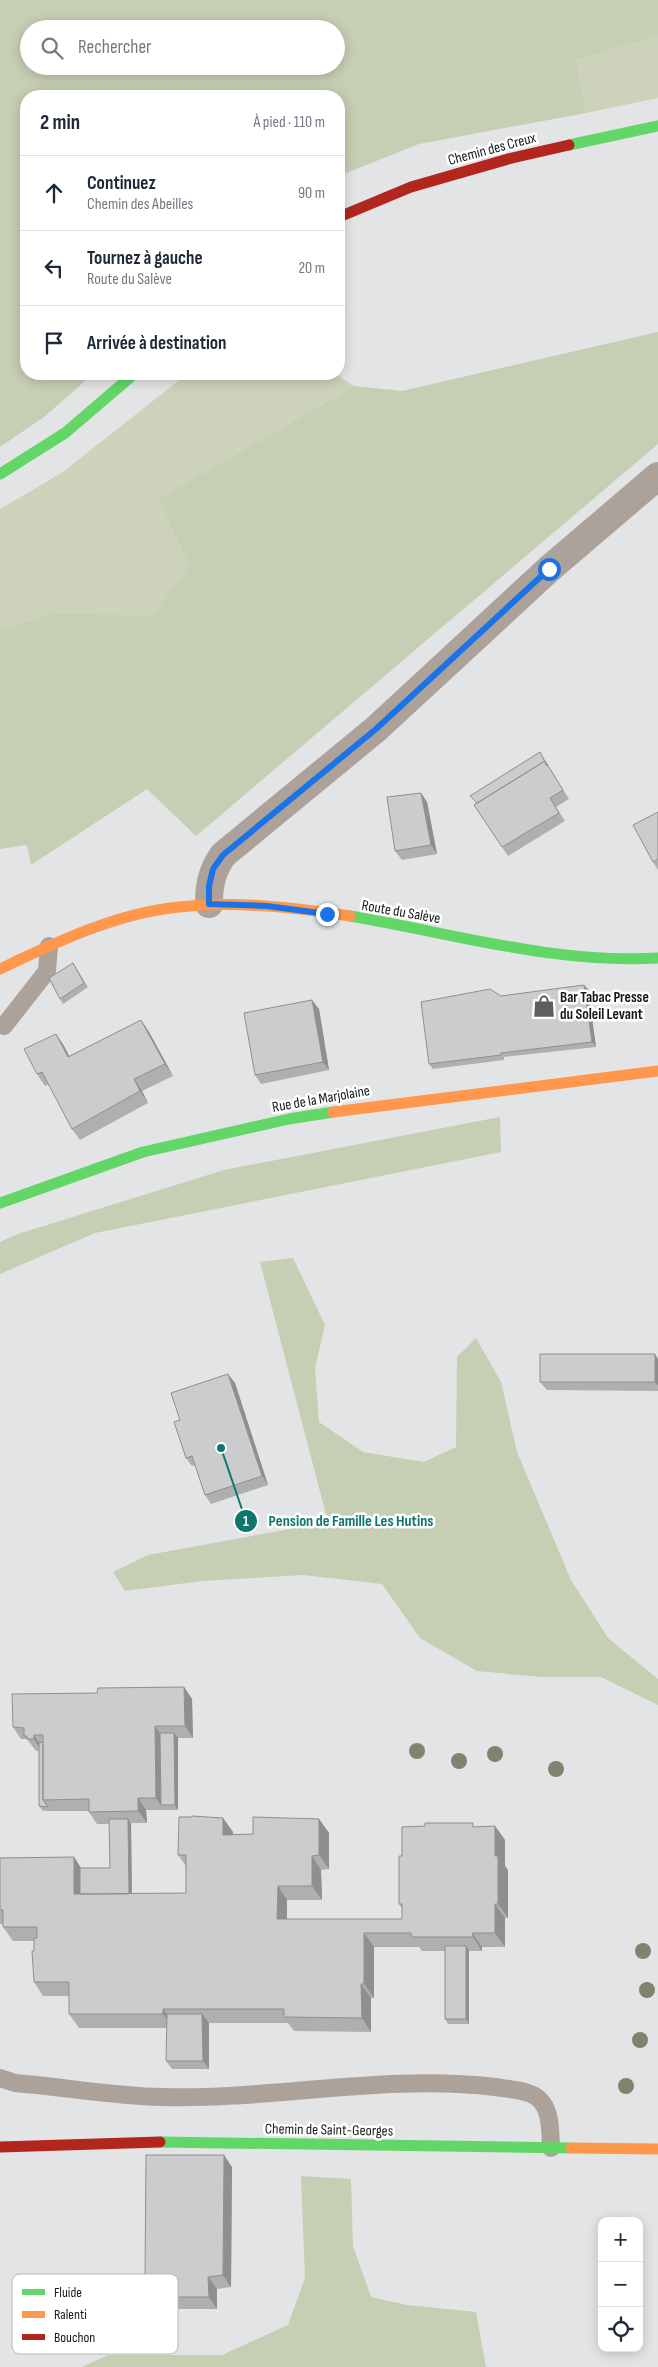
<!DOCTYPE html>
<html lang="fr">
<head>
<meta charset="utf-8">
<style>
	body { margin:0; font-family:"Sofia Sans Condensed",sans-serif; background:#f2f2f3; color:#1f2937 }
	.controls { position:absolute; right:15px; bottom:15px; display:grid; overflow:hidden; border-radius:10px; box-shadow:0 2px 12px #0003 }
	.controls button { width:45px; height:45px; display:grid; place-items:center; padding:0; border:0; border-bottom:1px solid #e0e1e3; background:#fff; color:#1f2937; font:25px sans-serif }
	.stop { position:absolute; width:15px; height:15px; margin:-11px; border:4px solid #1a73e8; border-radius:50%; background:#fff }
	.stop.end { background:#1a73e8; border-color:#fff; box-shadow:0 1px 5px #0008 }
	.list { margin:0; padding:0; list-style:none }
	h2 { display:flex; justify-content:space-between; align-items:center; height:65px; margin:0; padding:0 20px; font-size:21px }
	h2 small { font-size:16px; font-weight:400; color:#747a83 }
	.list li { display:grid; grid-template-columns:32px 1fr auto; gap:15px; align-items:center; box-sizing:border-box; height:75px; padding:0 20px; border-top:1px solid #e0e1e3 }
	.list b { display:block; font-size:19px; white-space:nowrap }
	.list p { margin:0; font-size:16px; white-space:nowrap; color:#747a83 }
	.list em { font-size:16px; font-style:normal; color:#747a83 }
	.icon { flex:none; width:28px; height:28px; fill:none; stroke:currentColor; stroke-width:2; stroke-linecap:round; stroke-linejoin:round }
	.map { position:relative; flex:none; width:658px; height:2367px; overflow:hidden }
	.search { position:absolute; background:#fff; box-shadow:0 2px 12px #0003; left:20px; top:20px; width:325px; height:55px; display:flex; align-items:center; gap:12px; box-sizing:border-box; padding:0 18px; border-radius:28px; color:#747a83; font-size:19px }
	.panel { position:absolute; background:#fff; box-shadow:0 2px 12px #0003; left:20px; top:90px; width:325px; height:290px; border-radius:20px }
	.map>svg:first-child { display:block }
	.green { fill:#ccd3ba }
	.forest { fill:#c6ceb3; fill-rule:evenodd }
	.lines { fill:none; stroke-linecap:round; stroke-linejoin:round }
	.lane { stroke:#ada29a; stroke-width:18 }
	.street { stroke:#ada29a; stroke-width:28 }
	.fast { stroke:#63d668; stroke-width:11 }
	.slow { stroke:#ff974d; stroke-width:11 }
	.jam { stroke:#b3261e; stroke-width:11 }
	.tree { fill:#7f846f }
	.wall { fill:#afafb0 }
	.shaded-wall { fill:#8e8f90 }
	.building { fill:#cbcccd; stroke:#8e8f90 }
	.route { stroke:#1a73e8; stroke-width:6 }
	.labels { text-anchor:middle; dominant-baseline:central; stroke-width:5; stroke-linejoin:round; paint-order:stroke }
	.street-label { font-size:15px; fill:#171819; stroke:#fff }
	.poi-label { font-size:15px; font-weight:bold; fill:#171819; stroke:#fff; text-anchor:start }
	.key { fill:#fff; stroke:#b9baba; stroke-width:1 }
	.key-label { font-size:14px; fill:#171819 }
	.leader { fill:none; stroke:#0f766e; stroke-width:2 }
	.callout-dot { fill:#0f766e; stroke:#fff; stroke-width:2 }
	.mark-label { font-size:15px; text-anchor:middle; font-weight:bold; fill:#fff }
	.callout-label { font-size:16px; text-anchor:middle; font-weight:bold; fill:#0f766e; stroke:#fff; stroke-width:5; stroke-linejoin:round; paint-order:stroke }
</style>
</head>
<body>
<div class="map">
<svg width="658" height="2367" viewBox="0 0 658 2367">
	<rect width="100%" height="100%" fill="#e3e4e5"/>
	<path class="green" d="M658,36V98L586,113L576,60Z
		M187,374H335L354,386L158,499L189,565L153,617L54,613L0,630V509L63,472Z"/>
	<path class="forest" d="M0,0H658V36L576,60L586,113L419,144L339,176V96H26V374H93L44,417L0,447ZM29,29H336V66H29Z
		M658,332V444L196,836L147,789L31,865L27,845L0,849V630L54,613L153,616L189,565L158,499L354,386L402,391Z
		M500,1117L501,1152L95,1233L0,1274V1242L18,1234L224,1170Z
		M293,1258L325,1325L315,1368L319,1422L363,1452L424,1462L456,1447L457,1357L476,1338L501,1382L517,1452L571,1580L608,1638L658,1679V1705L601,1677H541L477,1671L420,1638L382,1584L303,1575L202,1581L125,1591L113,1572L148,1555L328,1522L260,1262Z
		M301,2176L351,2179L353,2246L371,2297L407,2305L476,2312L486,2367H82L108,2355H222L288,2325L305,2278Z"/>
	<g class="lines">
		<path class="lane" d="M4,1026L47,971L49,946
			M0,2078L15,2083C64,2087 113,2096 162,2097C273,2100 384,2074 495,2087C508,2089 528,2090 538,2098C552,2110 550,2133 551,2148"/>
		<path class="street" d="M209,904C209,884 212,871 223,855L376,729L549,569L658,476"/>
		<path class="fast" d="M569,145L658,126
			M0,474L65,433L134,374
			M350,916C452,933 553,964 658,958
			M0,1203L143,1152L289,1119L333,1112
			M160,2142L571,2148"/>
		<path class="slow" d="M0,969C56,942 117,913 179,907C236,901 293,907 350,916
			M333,1112L658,1071
			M571,2148L658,2149"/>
		<path class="jam" d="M339,217L411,187L512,158L569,145
			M0,2147L160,2142"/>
	</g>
	<g class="tree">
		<circle cx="417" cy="1751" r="8"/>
		<circle cx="495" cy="1754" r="8"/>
		<circle cx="459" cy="1761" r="8"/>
		<circle cx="556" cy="1769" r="8"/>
		<circle cx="643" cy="1951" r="8"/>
		<circle cx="647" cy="1990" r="8"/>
		<circle cx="640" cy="2040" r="8"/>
		<circle cx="626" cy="2086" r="8"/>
	</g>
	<path class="wall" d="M540,752L551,770L569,799L556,807L565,821L508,856L502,847L477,803L470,796Z
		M421,793L427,802L437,854L402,860L395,851Z
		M658,812V870L653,862Z
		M73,963L88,987L63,1004L60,999Z
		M588,989L596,1047L504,1057V1060L433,1069L429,1064L501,996Z
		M319,1009L329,1070L261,1084L255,1075Z
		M141,1020L149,1032L173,1076L142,1091L148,1103L80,1140L72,1129L49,1084L45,1086L37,1074L56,1034L64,1046L69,1056Z
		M658,1359V1391L547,1390L540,1382Z
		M235,1383L268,1485L211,1504L205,1495L195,1465L192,1466L186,1458L180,1420Z
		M184,1687L192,1699L193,1738H177L178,1810H146L147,1823H131L132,1894L186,1893V1866L178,1855L223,1818L233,1832V1835L253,1834L319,1819L329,1833V1869L321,1870L322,1900H287V1919H402V1908L399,1904L402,1856L475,1827L495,1826L505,1840V1866L508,1870V1918H505V1947H482V1951H469V2024H448L445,2019V1951H422L419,1947H374V1998H371V2032L294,2031L288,2023H209V2069H172L166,2061L167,2028H79L69,2014V1996H43L34,1982V1941H13L3,1927V1924H0V1858L74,1857L81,1868H110L109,1824H97L89,1812V1811H43L39,1806V1751H36L27,1739H21L13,1727L97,1693Z
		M232,2167L231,2287L217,2289V2309H170L162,2297V2289H153L145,2277Z"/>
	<path class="shaded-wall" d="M421,793L427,802L437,854L431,845Z
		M584,985L588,989L596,1047L592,1042Z
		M312,1000L319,1009L329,1070L323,1062Z
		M141,1020L149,1032L173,1076L165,1064Z
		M56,1034L64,1046L76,1069L68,1057Z
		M134,1079L142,1091L148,1103L140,1091Z
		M655,1354L658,1359V1386L655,1382Z
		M228,1374L235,1383L268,1485L262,1476Z
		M184,1687L192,1699L193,1738L185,1726Z
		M155,1726L163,1738L161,1805L156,1798Z
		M174,1733L178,1738V1810L175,1805Z
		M34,1735L42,1747V1751L34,1739Z
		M138,1798L146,1810L147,1823L138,1811Z
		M223,1818L233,1832V1849L223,1835Z
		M128,1819L131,1824L132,1907L129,1902Z
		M319,1819L329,1833V1869L319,1855Z
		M495,1826L505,1840V1866L508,1870V1918L498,1904L495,1856Z
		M312,1856L321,1870L322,1900L312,1886Z
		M74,1857L83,1871L84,1903L74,1894Z
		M278,1886L287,1900V1933L277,1919Z
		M495,1904L505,1918V1947L495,1933Z
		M364,1933L374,1947V1998L364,1984Z
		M472,1933L482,1947V1951L473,1937Z
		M466,1946L469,1950V2024L466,2019Z
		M361,1984L371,1998V2032L362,2018Z
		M163,2009L173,2023V2028L163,2014Z
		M202,2014L209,2023V2069L203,2061Z
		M224,2155L232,2167L231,2287L223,2275Z
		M208,2277L217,2289V2309L209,2297Z"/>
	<path class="building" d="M540,752L547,766L545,761L477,803L470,796Z
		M545,761L563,790L550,798L559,813L502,847L474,805Z
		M421,793L431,845L395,851L387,797Z
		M658,812V859L653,862L633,825Z
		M73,963L84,983L60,999L49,978Z
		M584,985L592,1042L501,1053V1055L429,1064L421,1002L490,989L501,996Z
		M312,1000L323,1062L255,1075L244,1013Z
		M141,1020L165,1064L134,1079L140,1091L72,1129L42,1072L37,1074L24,1049L56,1034L68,1057Z
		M540,1354H655V1382H540Z
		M228,1374L262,1476L205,1495L192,1456L186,1458L174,1422L180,1420L171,1393Z
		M184,1687L185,1726H155L156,1798H138V1811L89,1812V1799L43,1800V1735H34V1739H27V1736H24V1728L13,1727L12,1694L97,1693L98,1688Z
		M160,1733H174L175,1805H161Z
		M43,1742V1800L48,1807L39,1806V1743Z
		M192,1816L223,1818V1835L253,1834V1817L319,1819V1855L312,1856V1886H278L277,1919H402V1904H399V1856H402V1827L425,1826V1823H473V1827L495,1826V1856H498V1904H495V1933H472L473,1937H412L411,1933H364V1984H361L362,2018L284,2017V2009H163V2014H69V1982H34L32,1951H34V1938H37V1927H3V1910H0V1858L74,1857V1894L186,1893V1855H178L179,1817H192Z
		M109,1819H128L129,1894H80V1868H110Z
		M445,1946H466V2019H445Z
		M167,2014H202L203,2061H166Z
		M146,2155H224L223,2275L208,2277L209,2297H162V2285H170V2277H145Z"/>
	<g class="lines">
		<path class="route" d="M327,914L267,906L209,904V886L213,869L223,855L376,729L549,569"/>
	</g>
	<defs>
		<symbol id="shop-bare" viewBox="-9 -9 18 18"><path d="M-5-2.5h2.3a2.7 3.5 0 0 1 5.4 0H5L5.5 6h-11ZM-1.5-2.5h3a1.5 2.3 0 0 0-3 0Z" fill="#5e5f60" stroke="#fff" stroke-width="2.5" paint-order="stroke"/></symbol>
	</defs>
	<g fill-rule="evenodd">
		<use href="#shop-bare" x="528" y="990" width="32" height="32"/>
	</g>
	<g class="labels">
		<g class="street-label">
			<text transform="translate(492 149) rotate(-15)">Chemin des Creux</text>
			<text transform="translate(401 912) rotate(10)">Route du Salève</text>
			<text transform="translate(321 1099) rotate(-10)">Rue de la Marjolaine</text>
			<text transform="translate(329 2130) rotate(1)">Chemin de Saint-Georges</text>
		</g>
		<g class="poi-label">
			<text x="560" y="997">Bar Tabac Presse<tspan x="560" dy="17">du Soleil Levant</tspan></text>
		</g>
	</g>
	<rect x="12" y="2274" width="166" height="80" rx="8" class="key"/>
	<rect x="22" y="2289" width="23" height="6" fill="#63d668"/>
	<rect x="22" y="2311" width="23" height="7" fill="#ff974d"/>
	<rect x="22" y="2334" width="23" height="6" fill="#b3261e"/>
	<g class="key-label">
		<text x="54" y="2297">Fluide</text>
		<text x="54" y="2319">Ralenti</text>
		<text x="54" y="2342">Bouchon</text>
	</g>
	<path class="leader" d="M221 1448L246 1521"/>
	<g class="callout-dot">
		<circle cx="221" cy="1448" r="5"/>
		<circle cx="246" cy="1521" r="12"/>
	</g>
	<g class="mark-label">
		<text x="246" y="1526">1</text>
	</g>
	<g class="callout-label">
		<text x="351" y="1526">Pension de Famille Les Hutins</text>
	</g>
</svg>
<div class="controls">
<button>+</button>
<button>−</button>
<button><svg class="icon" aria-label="locate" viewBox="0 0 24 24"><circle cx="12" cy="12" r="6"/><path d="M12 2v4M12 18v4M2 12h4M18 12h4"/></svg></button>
</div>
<div class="stop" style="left:549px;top:569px"></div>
<div class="stop end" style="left:327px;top:914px"></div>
<div class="search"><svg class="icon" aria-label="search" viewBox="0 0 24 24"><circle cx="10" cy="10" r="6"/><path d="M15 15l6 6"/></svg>Rechercher</div>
<section class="panel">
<h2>2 min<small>À pied · 110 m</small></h2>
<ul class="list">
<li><svg class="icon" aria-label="ahead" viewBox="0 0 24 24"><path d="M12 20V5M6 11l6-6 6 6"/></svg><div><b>Continuez</b><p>Chemin des Abeilles</p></div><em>90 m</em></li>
<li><svg class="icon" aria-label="left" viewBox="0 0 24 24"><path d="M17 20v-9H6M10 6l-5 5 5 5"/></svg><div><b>Tournez à gauche</b><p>Route du Salève</p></div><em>20 m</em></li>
<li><svg class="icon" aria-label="arrive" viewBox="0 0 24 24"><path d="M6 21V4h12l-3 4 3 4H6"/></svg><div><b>Arrivée à destination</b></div></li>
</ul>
</section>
</div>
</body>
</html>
